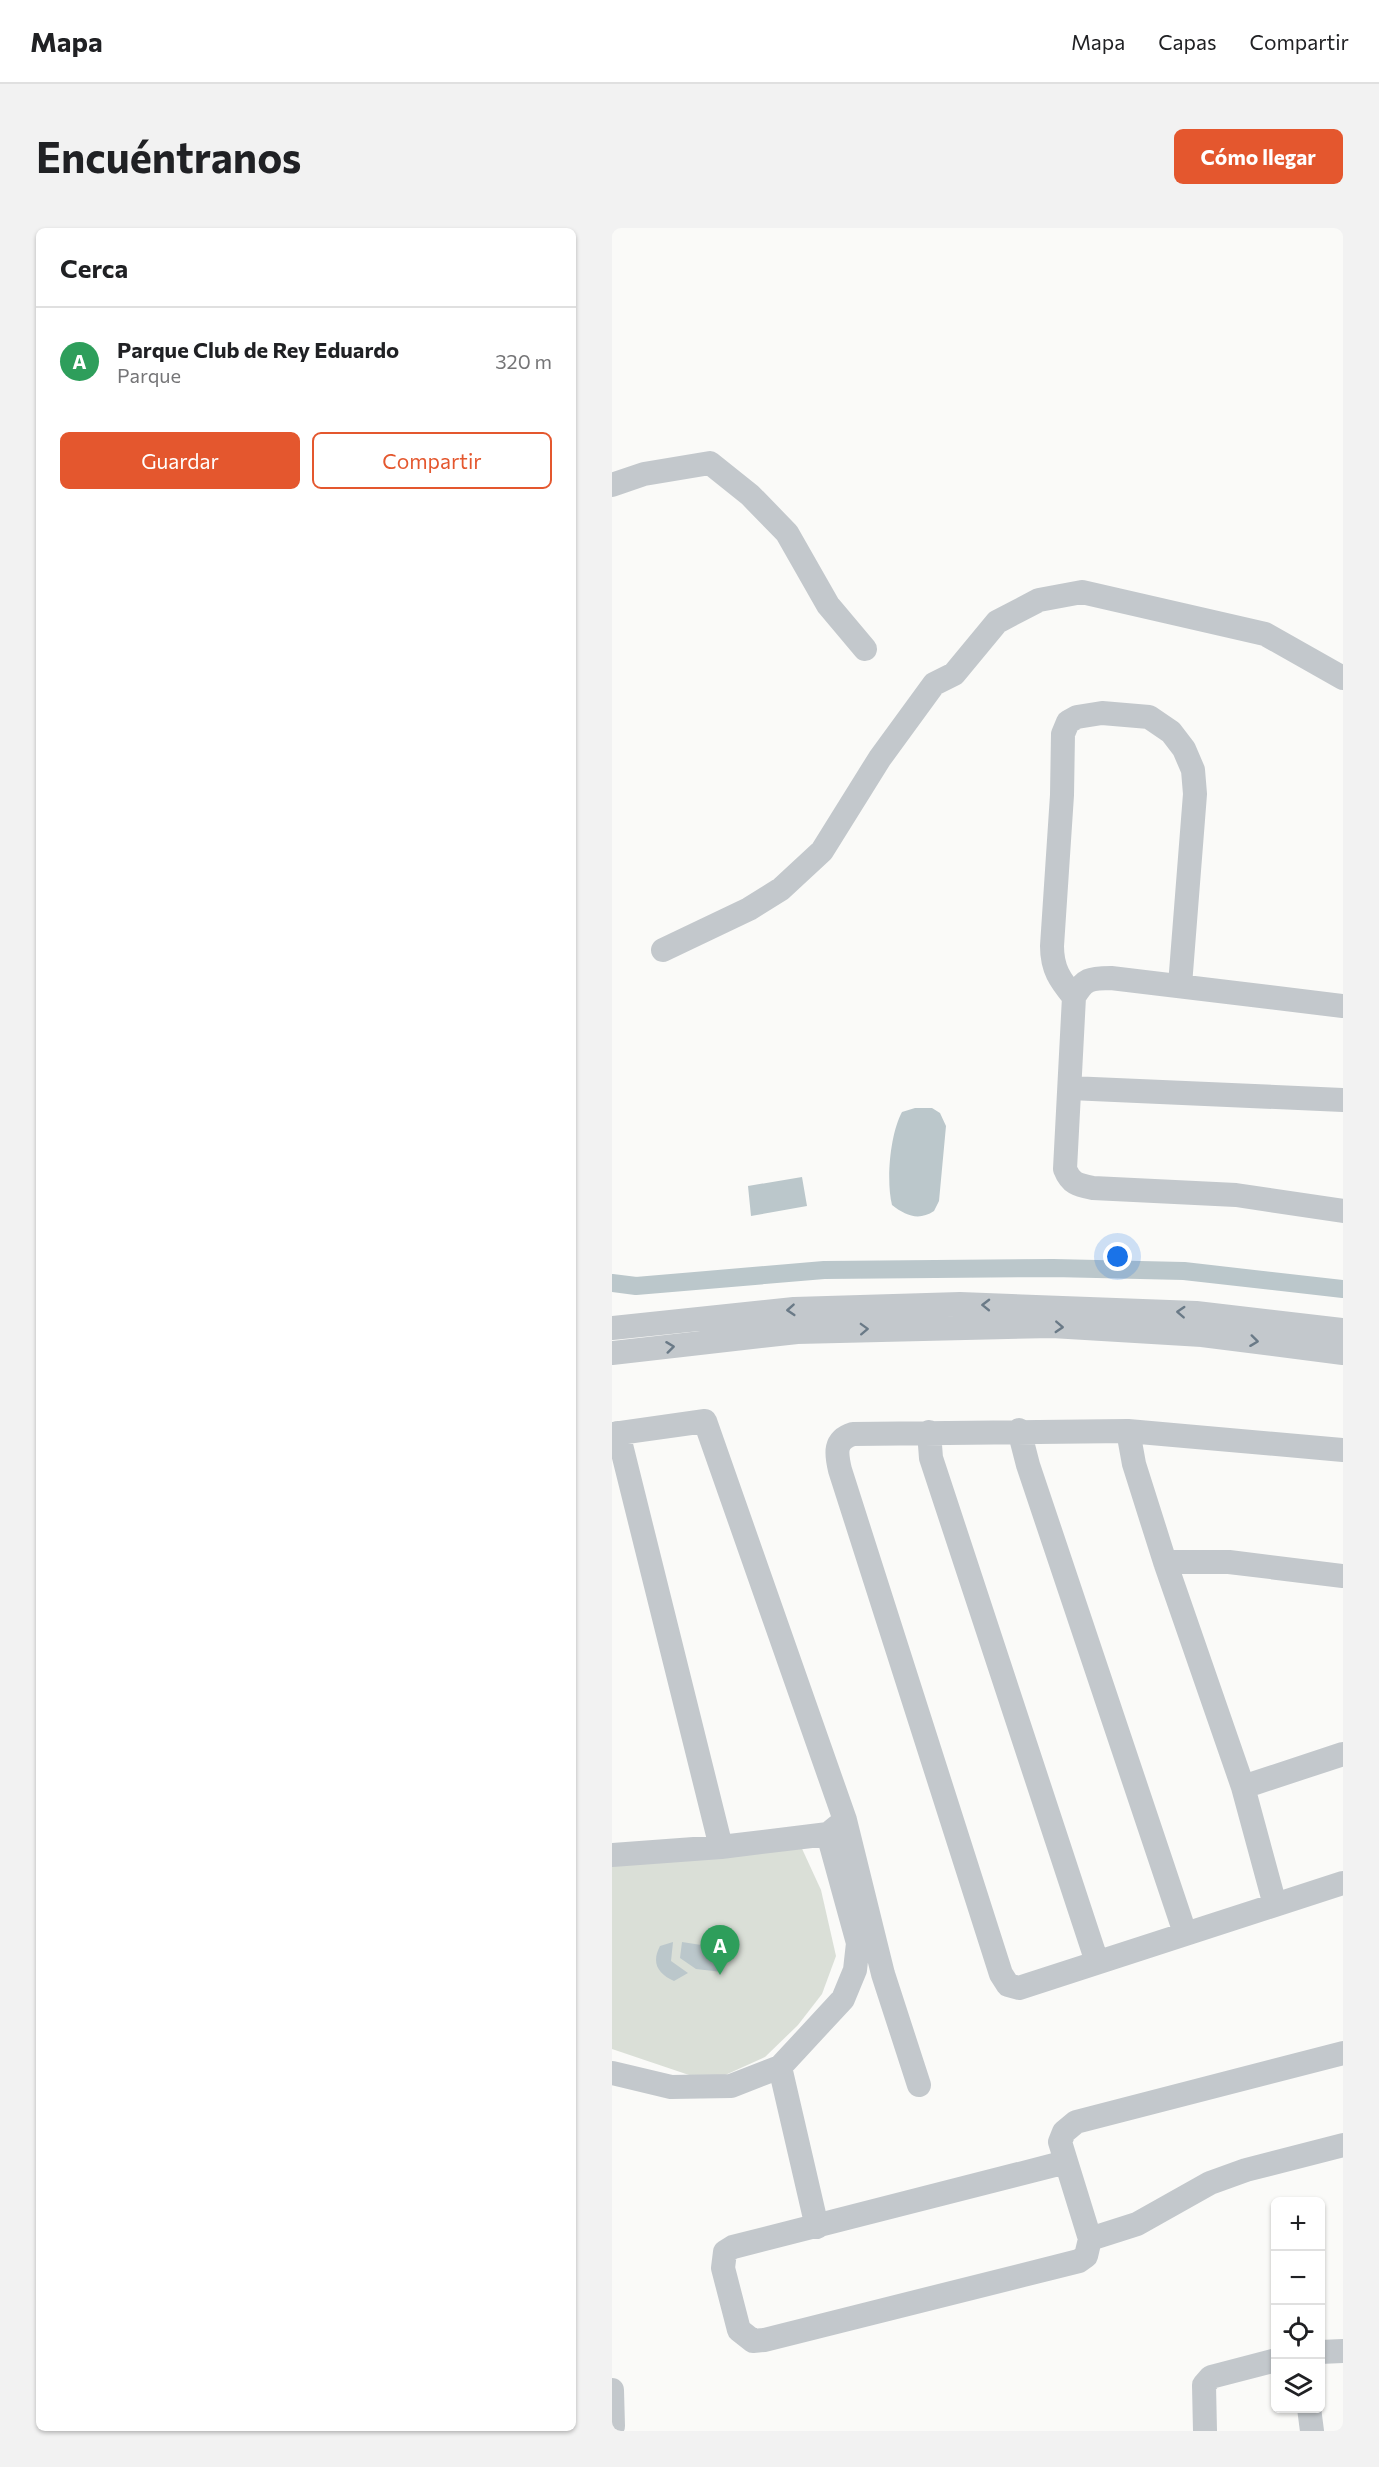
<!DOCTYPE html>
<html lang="es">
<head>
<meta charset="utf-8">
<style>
	body { margin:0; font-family:Commissioner,sans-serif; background:#f2f2f2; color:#202124 }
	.controls { position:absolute; right:18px; bottom:18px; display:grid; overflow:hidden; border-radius:9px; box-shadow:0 2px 4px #0004 }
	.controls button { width:54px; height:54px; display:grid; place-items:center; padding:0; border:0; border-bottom:2px solid #e0e0e0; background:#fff; color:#202124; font:30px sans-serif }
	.you { position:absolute; left:506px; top:1029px; width:21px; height:21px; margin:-15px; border:4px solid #fff; border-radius:50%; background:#1a73e8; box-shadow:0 0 0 9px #1a73e833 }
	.badge { display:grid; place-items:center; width:39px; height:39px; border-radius:50%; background:#e4572e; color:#fff; font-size:20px; font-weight:700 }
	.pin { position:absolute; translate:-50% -50px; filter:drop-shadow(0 2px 3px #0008) }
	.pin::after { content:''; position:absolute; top:32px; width:21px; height:18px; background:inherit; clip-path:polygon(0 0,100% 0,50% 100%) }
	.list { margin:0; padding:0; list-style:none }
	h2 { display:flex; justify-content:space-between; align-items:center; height:78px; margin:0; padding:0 24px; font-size:26px }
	h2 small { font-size:20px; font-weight:400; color:#757577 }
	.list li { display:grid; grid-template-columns:39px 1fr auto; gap:18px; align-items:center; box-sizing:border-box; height:108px; padding:0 24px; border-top:2px solid #e0e0e0 }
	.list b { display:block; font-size:22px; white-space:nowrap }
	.list p { margin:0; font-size:20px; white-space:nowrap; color:#757577 }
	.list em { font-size:20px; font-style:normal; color:#757577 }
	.actions { display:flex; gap:12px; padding:18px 24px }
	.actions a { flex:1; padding:14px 0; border:2px solid #e4572e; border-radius:9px; text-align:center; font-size:21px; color:#e4572e }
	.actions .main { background:#e4572e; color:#fff }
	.icon { flex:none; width:33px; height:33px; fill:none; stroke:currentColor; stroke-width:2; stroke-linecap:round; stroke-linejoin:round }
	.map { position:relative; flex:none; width:731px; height:2203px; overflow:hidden; border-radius:9px }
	header { display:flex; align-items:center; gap:36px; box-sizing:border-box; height:84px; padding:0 30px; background:#fff; border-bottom:2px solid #e0e0e0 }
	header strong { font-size:28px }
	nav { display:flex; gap:33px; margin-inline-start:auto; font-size:21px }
	.intro { display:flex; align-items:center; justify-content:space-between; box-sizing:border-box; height:144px; padding:0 36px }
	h1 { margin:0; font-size:42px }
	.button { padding:15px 27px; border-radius:9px; background:#e4572e; color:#fff; font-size:21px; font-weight:700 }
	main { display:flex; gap:36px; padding:0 36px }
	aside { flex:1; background:#fff; border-radius:9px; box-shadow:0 2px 4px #0004 }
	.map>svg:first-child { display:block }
	.green { fill:#dadfd7 }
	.water { fill:#bbc7cb }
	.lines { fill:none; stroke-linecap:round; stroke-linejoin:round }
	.canal { stroke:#bbc7cb; stroke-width:18 }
	.minor { stroke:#c3c8cc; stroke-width:24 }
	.oneway { stroke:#6a7a87 }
</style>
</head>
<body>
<header>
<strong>Mapa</strong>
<nav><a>Mapa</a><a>Capas</a><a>Compartir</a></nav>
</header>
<div class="intro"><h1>Encuéntranos</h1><a class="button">Cómo llegar</a></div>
<main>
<aside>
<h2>Cerca<small></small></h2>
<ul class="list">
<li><span class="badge" style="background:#2e9e5b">A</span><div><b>Parque Club de Rey Eduardo</b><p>Parque</p></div><em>320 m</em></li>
</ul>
<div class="actions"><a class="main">Guardar</a><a>Compartir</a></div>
</aside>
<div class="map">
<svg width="731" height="2203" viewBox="0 0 731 2203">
	<rect width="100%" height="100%" fill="#fafaf8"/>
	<path class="green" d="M186,1612L209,1662L224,1728L210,1766L186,1797L153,1829L111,1848H80L0,1821V1629Z"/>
	<path class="water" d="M303,880H320L328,885L334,898L327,973L322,983C307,993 294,988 280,977C274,953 278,906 290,884Z
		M190,949L195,978L139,988L136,958Z
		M61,1714L59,1733L76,1745L62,1753C46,1746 39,1735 48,1718Z
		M70,1714L115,1721L110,1744L84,1741L68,1730Z"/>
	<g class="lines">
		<path class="canal" d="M0,1055L24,1058L212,1042L441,1040L572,1043L731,1061"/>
		<path class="minor" d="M0,257L32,246L98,235L138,267L175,305L216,377L253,421
			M51,722L137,681L169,661L210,623L268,530L322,456L342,446L385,394L427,372L470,364L653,406L731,450
			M462,769C448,752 440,741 440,718L450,567L451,506L456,494L465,489L490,485L537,489L559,504L572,521L581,542L583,566L568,757
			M731,778L499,750C478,750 472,751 462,769L453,941C459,956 466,957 481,960L624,967L731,983
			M458,860L731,872
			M0,1100L182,1081L348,1076L584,1085L731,1102
			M0,1125L185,1104L440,1098L590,1107L731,1125
			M407,1202L416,1237L573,1705
			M516,1203L522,1236L553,1334L631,1559L663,1677
			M317,1204L319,1230L485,1734
			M6,1205L109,1619
			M0,1206L93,1193L233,1592L271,1746L307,1857
			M731,1222L516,1203L241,1206C222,1212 224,1225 228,1242L389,1746L396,1757L407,1760L731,1655
			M553,1334H617L731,1348
			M631,1559L731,1526
			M0,1627L109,1619L216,1606L227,1597
			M168,1839L205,1999
			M0,1845L59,1859L119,1858L168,1839L231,1771L243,1742L246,1715L216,1606
			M454,1934L121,2019L113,2024L111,2040L127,2102L141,2113L152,2112L467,2033L474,2028L478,2011L448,1914L452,1904L464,1894L731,1825
			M478,2011L525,1996L598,1955L634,1942L731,1917
			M708,2124L731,2123
			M0,2162L1,2198
			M697,2180L700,2203
			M593,2203L592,2157L599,2149L664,2132"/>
	</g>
	<defs><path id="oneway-chevron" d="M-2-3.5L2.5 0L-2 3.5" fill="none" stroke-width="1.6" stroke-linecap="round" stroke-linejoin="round" transform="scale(1.5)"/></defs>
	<g class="oneway">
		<use href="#oneway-chevron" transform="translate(374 1077) rotate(-179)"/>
		<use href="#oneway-chevron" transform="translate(179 1082) rotate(176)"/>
		<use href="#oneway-chevron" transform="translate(569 1084) rotate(-177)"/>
		<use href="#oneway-chevron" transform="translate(447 1099) rotate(3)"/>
		<use href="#oneway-chevron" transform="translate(252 1101) rotate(-2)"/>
		<use href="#oneway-chevron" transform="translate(642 1113) rotate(7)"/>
		<use href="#oneway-chevron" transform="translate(58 1119) rotate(-7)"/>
	</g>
</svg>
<div class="controls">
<button>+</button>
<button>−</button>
<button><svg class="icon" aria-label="locate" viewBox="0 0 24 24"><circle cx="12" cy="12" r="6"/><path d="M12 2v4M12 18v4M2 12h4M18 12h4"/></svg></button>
<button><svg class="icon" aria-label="layers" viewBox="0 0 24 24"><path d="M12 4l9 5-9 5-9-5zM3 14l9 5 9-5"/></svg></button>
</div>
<div class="you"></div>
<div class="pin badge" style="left:108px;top:1747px;background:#2e9e5b">A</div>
</div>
</main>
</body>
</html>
